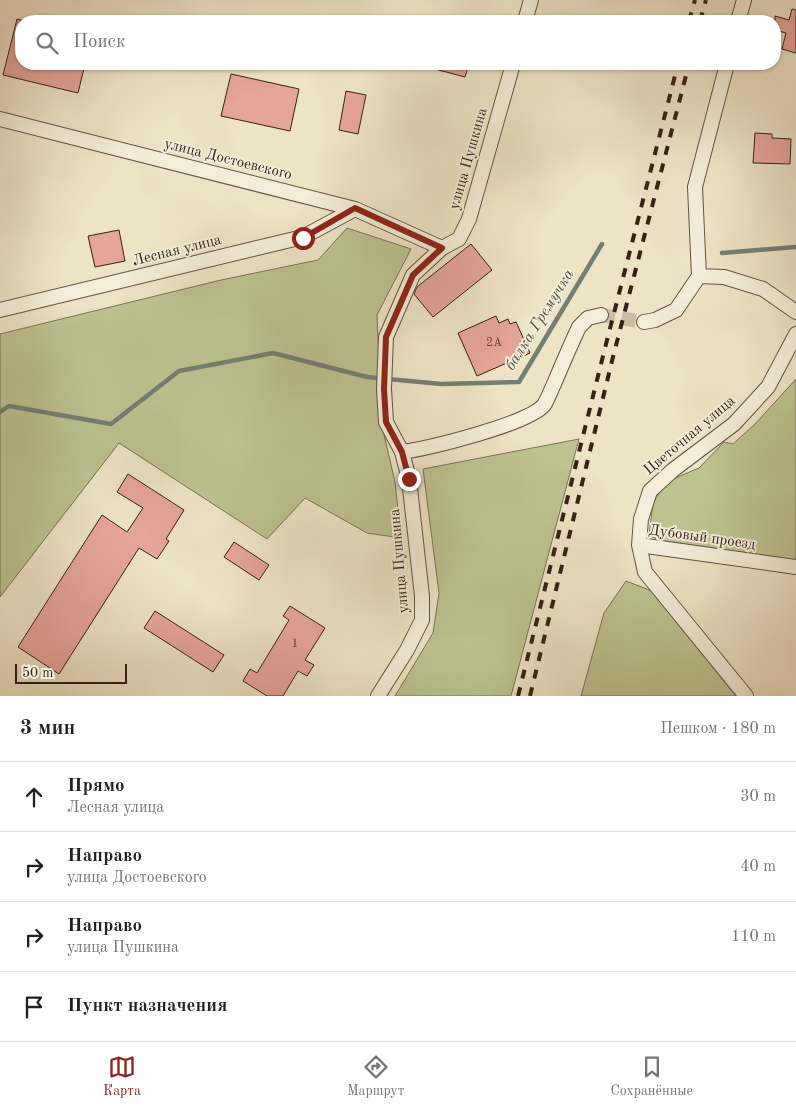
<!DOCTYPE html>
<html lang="ru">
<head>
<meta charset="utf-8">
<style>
	body { margin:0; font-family:"Old Standard TT",serif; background:#f6f6f6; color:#202124 }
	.scale { position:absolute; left:15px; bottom:12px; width:112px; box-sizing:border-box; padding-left:5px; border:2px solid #382015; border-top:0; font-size:14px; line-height:18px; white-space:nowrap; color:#382015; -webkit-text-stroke:4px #f3edd9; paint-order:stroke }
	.stop { position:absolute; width:15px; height:15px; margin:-11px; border:4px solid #8f2418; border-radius:50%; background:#fff }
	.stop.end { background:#8f2418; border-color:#fff; box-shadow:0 1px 5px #0008 }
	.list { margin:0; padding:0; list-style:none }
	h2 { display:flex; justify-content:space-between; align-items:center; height:65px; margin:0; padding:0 20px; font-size:21px }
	h2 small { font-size:16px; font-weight:400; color:#757577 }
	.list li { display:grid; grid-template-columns:32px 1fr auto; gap:15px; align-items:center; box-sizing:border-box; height:70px; padding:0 20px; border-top:1px solid #e0e0e0 }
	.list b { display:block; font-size:19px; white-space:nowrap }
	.list p { margin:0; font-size:16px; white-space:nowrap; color:#757577 }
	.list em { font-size:16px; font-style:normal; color:#757577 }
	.icon { flex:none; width:28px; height:28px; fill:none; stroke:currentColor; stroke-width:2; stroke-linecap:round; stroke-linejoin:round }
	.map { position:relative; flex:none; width:796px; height:696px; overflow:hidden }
	.search { position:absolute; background:#fff; box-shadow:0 1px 4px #0004; left:15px; right:15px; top:15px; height:55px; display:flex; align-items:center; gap:12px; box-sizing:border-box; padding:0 18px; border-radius:20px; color:#757577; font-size:19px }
	.sheet { height:345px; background:#fff }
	nav { display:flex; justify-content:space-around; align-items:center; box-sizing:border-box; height:70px; border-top:1px solid #e0e0e0; background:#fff; font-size:14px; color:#757577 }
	nav a { display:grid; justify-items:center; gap:2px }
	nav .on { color:#8f2418 }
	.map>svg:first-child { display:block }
	.green { fill:#bdc291; stroke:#7a7153 }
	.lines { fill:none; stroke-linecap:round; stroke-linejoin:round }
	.stream { stroke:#737f73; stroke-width:4.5 }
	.building { fill:#e5a598; stroke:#382015 }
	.minor-tunnel { stroke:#c9bca2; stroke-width:14; stroke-dasharray:14 7; stroke-linecap:butt }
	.minor-casing { stroke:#655141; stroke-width:16 }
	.minor { stroke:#f3edd9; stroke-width:14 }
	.rail { stroke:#382015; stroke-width:4; stroke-dasharray:9 9; stroke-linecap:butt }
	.route { stroke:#8f2418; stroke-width:6 }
	.labels { text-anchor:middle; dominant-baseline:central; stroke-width:4; stroke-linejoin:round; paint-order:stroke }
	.number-label { font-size:12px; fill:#634136 }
	.street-label { font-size:15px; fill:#382015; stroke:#f3edd9 }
	.water-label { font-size:16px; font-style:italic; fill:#554f44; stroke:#f3edd9 }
</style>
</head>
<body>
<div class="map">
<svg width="796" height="696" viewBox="0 0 796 696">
	<rect width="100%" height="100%" fill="#ede3c5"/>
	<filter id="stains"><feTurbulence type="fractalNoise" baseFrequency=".004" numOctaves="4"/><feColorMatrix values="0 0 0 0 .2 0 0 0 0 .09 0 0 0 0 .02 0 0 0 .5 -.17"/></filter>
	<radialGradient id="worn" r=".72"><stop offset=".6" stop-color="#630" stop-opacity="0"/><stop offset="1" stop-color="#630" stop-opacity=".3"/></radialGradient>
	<path class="green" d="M347,228L411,249L377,315L382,426L395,482L401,538L367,533L305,498L267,539L119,443L0,597V334L221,280L318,260Z
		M796,379V563L667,545L649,535L653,503L666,482L699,468L724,442L733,444L755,424Z
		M579,439L511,696H395L433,633L439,593L423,469Z
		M626,581L652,591L736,696H581L604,613Z"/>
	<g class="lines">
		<path class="stream" d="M722,253L796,247
			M0,412L9,406L111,424L179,371L273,353L367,377L441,384L519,382L602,244"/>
	</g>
	<path class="building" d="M792,9L796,10V53L782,49L786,33L775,30V16L789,20Z
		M17,19L21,20V64H85L78,93L3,75Z
		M432,64H469L465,77L431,68Z
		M231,74L299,89L290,131L221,116Z
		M346,91L366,95L358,134L339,130Z
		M755,133L772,134V138L791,139L790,164L753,163Z
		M119,230L125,261L95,267L88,236Z
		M471,244L492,270L433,317L414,294L417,287Z
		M496,316L499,323L508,319L510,324L516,322L530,353L477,376L458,333Z
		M128,474L184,510L166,539L169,541L157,559L139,548L59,674L18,647L102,515L127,532L143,508L117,492Z
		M234,542L269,565L259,580L224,557Z
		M290,606L325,628L305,660L314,665L307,676L298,671L283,696H267L243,681L250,669L257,673L289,620L283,616Z
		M155,611L224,655L213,672L144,628Z"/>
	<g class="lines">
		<path class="minor-tunnel" d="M601,315L644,322"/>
		<defs>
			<path id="minor" d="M525,21L531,0
				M738,21L744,0
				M0,119L355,209L442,248
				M699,276L724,277L763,289L796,312
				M0,310L303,237L355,209
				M644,322L655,320L676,310L699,276L695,187L727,64
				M402,452C430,448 528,424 544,405C548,399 551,390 554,384C562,365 570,346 579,327L588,318L601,315
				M639,545L796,567
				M378,696L407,650L422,620V596L409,479L402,452L386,422L384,389L386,337L413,275L442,248L459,239L469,219L513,64
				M746,696L645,572L639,545L641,519L650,491L673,470L734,424L768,387L796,334"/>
		</defs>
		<use href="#minor" class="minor-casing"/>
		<use href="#minor" class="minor"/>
		<path class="rail" d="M689,21L695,0
			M700,21L706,0
			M518,696L604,352L678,64
			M530,696L613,357L689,64"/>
	</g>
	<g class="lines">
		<path class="route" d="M303,238L355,208L442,248L413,275L386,337L384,389L386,422L402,452L409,479"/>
	</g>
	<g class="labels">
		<g class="number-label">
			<text x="494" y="343">2А</text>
			<text x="295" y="644">1</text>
		</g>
		<g class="street-label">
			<text transform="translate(469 159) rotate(-74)">улица Пушкина</text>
			<text transform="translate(228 160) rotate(14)">улица Достоевского</text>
			<text transform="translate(177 251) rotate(-14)">Лесная улица</text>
			<text transform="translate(690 436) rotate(-40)">Цветочная улица</text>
			<text transform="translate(702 538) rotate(8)">Дубовый проезд</text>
			<text transform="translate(400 561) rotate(-95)">улица Пушкина</text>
		</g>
		<g class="water-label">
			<text transform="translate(540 320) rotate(-58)">балка Гремучка</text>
		</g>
	</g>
	<rect width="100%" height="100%" filter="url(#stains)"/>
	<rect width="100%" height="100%" fill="url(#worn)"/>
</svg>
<div class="scale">50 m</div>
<div class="stop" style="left:303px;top:238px"></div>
<div class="stop end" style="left:409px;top:479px"></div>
<div class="search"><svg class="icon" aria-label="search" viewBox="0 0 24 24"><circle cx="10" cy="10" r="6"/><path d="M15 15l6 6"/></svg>Поиск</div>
</div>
<section class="sheet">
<h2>3 мин<small>Пешком · 180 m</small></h2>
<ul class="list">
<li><svg class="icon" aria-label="ahead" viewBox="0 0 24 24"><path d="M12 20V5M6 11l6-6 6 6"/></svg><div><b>Прямо</b><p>Лесная улица</p></div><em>30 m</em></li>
<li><svg class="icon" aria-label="right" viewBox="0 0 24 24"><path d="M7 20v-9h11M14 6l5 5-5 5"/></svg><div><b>Направо</b><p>улица Достоевского</p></div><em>40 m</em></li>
<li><svg class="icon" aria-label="right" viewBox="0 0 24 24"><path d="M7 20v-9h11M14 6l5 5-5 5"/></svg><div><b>Направо</b><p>улица Пушкина</p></div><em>110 m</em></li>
<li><svg class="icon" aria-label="arrive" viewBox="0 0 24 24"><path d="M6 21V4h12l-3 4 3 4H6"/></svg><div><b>Пункт назначения</b></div></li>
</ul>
</section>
<nav>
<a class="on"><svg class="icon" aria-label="map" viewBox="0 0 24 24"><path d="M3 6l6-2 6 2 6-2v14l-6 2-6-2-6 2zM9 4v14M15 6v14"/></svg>Карта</a>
<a><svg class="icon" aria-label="directions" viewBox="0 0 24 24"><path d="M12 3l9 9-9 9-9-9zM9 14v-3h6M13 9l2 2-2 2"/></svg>Маршрут</a>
<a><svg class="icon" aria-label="saved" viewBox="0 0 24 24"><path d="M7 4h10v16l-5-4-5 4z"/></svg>Сохранённые</a>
</nav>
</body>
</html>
